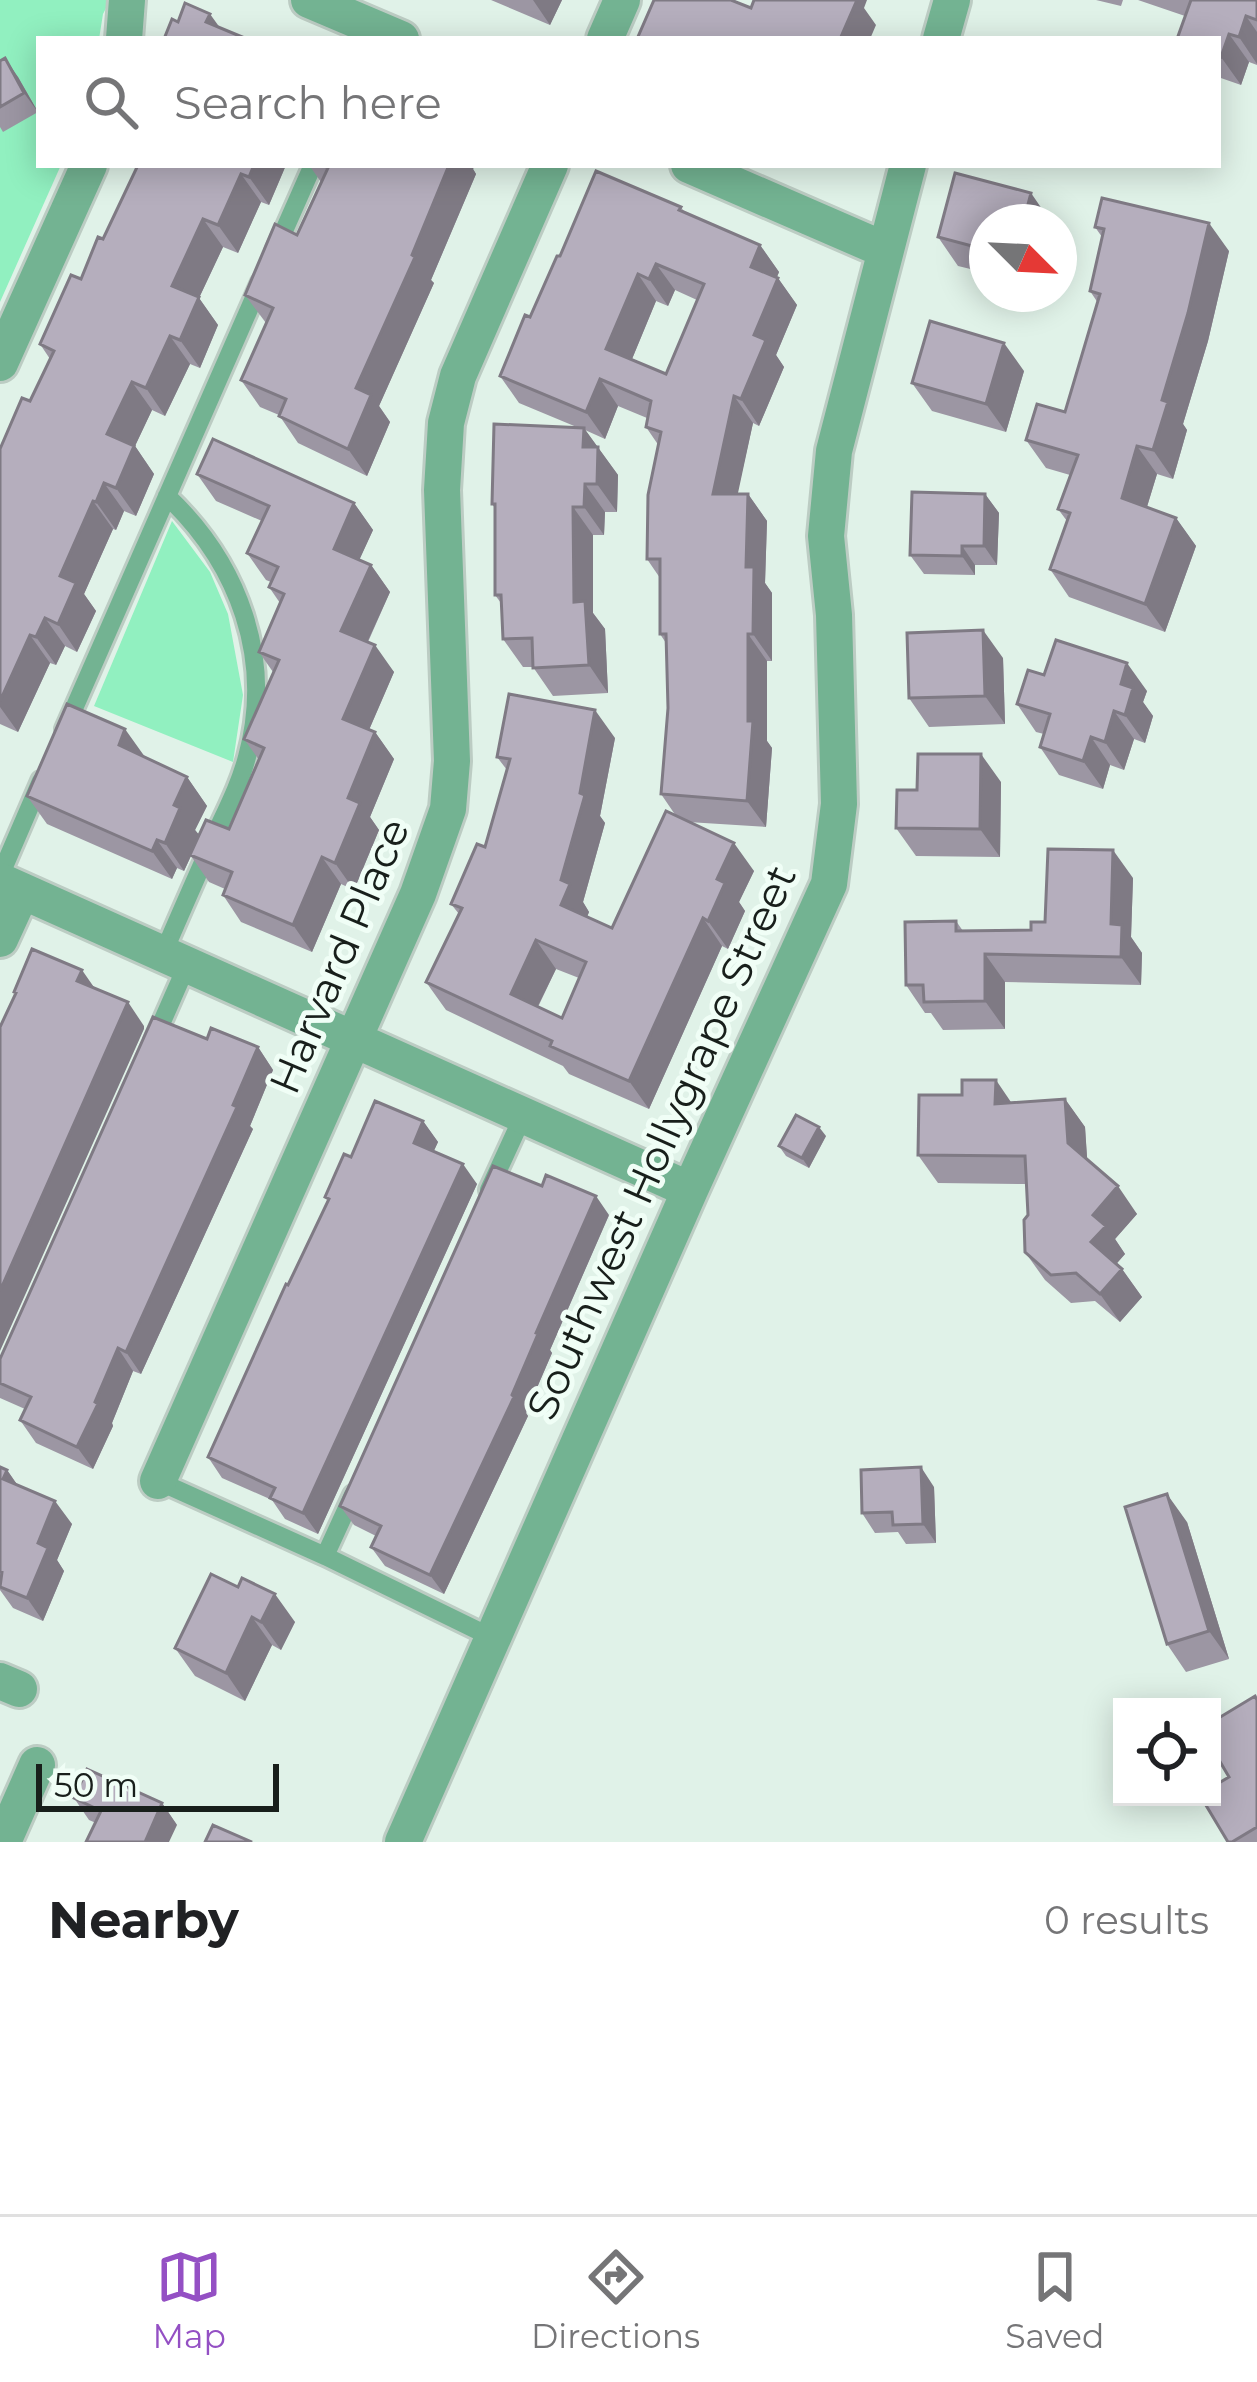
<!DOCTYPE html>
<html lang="en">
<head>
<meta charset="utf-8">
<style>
	body { margin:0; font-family:Montserrat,sans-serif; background:#f2f2f2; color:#202124 }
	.controls { position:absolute; right:36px; bottom:36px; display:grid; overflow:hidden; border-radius:0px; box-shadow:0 6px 30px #0003 }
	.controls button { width:108px; height:108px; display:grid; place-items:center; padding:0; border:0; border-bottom:3px solid #e0e0e0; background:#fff; color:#202124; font:60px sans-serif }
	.compass { position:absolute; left:969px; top:204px; width:108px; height:108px; border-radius:50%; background:#fff; box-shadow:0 6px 30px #0003; rotate:114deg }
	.scale { position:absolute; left:36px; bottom:30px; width:243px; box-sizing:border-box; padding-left:12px; border:6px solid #181f1b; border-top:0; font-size:33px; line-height:42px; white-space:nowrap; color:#181f1b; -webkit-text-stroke:9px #f0fef6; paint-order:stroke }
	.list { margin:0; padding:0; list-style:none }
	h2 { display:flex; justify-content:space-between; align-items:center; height:156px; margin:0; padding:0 48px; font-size:51px }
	h2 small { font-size:39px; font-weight:400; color:#757577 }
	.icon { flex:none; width:66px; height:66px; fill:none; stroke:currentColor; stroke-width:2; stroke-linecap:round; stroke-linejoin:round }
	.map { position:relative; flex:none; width:1257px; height:1842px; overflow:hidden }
	.search { position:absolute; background:#fff; box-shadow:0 6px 30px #0003; left:36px; right:36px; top:36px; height:132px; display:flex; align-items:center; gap:30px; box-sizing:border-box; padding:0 42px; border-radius:0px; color:#757577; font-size:45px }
	.sheet { height:372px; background:#fff }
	nav { display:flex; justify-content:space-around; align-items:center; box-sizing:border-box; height:168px; border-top:3px solid #e0e0e0; background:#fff; font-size:33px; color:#757577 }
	nav a { display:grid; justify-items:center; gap:6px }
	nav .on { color:#9450c4 }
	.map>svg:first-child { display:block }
	.green { fill:#91f0c0 }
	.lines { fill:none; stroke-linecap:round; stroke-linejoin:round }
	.lane-casing { stroke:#bcccc3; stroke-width:24 }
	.street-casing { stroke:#bcccc3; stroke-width:42 }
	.lane { stroke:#73b392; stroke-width:18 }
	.street { stroke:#73b392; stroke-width:36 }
	.wall { fill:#9c96a3; fill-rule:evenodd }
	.shaded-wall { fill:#7f7a84 }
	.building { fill:#b5aebd; stroke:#7f7a84; stroke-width:3; fill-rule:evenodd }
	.labels { text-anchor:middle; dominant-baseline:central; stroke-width:10; stroke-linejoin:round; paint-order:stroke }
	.street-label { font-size:42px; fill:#181f1b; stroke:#f0fef6 }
</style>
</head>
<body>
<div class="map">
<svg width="1257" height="1842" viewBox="0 0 1257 1842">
	<rect width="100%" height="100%" fill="#e0f2e8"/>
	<path class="green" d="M0,0H110L103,14L99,39H39V165H61L0,302Z
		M172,521L210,572L228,614L243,695L233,762L94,706Z"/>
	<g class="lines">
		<defs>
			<path id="lane" d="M275,251L313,165
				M65,729L261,282
				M0,876L41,781
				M163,954C180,914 198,874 215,835C227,809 240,784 247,757C274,659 239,564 167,496
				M154,1040L187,965
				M489,1190L523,1116
				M158,1481L325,1556L493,1638
				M325,1556L353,1495"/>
			<path id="street" d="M309,0L401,39
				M124,39L127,0
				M605,39L622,0
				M941,39L952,0
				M689,165L885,250
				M0,363L89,165
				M0,881L690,1190
				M0,939L22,891
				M158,1481L418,894L448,809L452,761L442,490L446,423L458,376L550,165
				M0,1681L19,1689
				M3,1842L37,1765
				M403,1842L690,1190L829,884L839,804L834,615L826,536L834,451L908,165"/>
		</defs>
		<use href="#lane" class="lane-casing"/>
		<use href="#street" class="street-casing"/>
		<use href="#lane" class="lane"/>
		<use href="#street" class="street"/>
	</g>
	<path class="wall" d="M491,0H562L550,25Z
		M1096,0H1123L1121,6Z
		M1138,0H1257V65L1249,62L1241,85L1218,77V39L1185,16Z
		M0,61L18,77L38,112L3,132L0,127Z
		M138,165H286L269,205L261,202L238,253L223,247L199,298L218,325L200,368L190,364L165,416L152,410L135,446L154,474L136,516L124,511L116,530L113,529L84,594L96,611L77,652L65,646L56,665L50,663L18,732L0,724V449L30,401L50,359L40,344L81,279L103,239Z
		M309,165H475L473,169L476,174L431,280L434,283L379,406L390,422L367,476L298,443L279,415L260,407L241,380L266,323L245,295L297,235L321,182Z
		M681,207L685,213L760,245L779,272L777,277L797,305L776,355L784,367L759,426L753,423L737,494H748L767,521L765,583L772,593V661H767V741L772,748L766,827L688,822L754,871L739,902L745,911L728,949L722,946L649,1109L569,1074L563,1066L446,1010L426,982L459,914L451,904L485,847L507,770L497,757L615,738L600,816L605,823L583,902L589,912L587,917L612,928L676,816L661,794L668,708L666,643L660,634V578L647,559L659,446L646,427L647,418L618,406L605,439L585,430L618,475L617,512H605L604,535H593V613L605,629L608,693L553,696L533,667H523L503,639L501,603L495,595V508L492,504L579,428L519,403L500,376L560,256ZM675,290L697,300L666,374L632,359L656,301L668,306ZM556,969L579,978L562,1018L538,1007Z
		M987,222V273L958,266L938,237Z
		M1095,227L1229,251L1208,341L1183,424L1187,430L1173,479L1157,474L1147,507L1176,518L1196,546L1165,632L1069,597L1050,569L1067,521L1058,509L1070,475L1046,468L1026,440L1065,412L1098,303L1090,291L1102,237Z
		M1024,371L1006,432L932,411L912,383Z
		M197,474L354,503L373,530L359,560L371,565L390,592L368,642L394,672L369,730L375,732L394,759L370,817L379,830L354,890L341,884L312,952L241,922L223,895L225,889L209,882L191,856L184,871L177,868L172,879L47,824L27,796L145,757L187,777L207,806L195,830L199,835L229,829L259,760L244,739L273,672L259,652L280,603L269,587L271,582L266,580L247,553L262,521L216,501Z
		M985,494L999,513L997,565H975V575L924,574L910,555Z
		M1003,658L1005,724L929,727L909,698Z
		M1044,675L1147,691L1143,702L1153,716L1145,743L1134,739L1124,770L1110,765L1103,789L1059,775L1040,747L1044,734L1036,732L1017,704Z
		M1001,782L1000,857L916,856L896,828L917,790Z
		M1133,878L1131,937L1142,953L1141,985L1005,982V1029L943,1030L931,1013H925L906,985L956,921L963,931L1031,930Z
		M207,1039L258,1047L273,1070L250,1126L253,1129L141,1374L133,1371L112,1423L113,1426L93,1469L36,1443L20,1420L25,1409L0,1398V1359Z
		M1065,1099L1085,1127L1087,1159L1137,1214L1115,1239L1125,1254L1116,1264L1122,1269L1142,1297L1120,1322L1095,1301L1071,1303L1045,1280L1025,1252L1028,1215L1027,1184L938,1183L918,1155L1012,1103Z
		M423,1121L438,1142L433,1152L477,1184L318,1534L285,1519L272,1500L222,1478L208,1457L328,1201L325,1197L351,1157Z
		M826,1136L809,1168L786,1156L779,1146Z
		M609,1215L550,1350L552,1353L526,1413L528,1416L444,1594L385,1566L371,1547L376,1536L354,1525L340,1506Z
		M0,1467L7,1470L18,1486L72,1524L57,1560L64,1571L43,1621L13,1608L0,1590Z
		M934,1487L936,1543L906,1544L898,1532L875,1533L862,1513Z
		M1187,1522L1229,1659L1186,1672L1167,1644Z
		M211,1574L295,1622L281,1650L272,1645L245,1701L195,1676L175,1648Z
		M1257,1699V1842H1228L1229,1777Z
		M74,1798L162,1803L177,1825L96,1823L89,1820Z"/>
	<path class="shaded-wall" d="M533,0H562L550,25Z
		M847,0H867L864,8L876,25L870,39H840Z
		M210,14L228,39L206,22Z
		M1246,16L1257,32V64L1239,37Z
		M1229,34L1249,62L1241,85L1221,57Z
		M5,58L18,77L38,112L24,93Z
		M254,165H286L269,205L249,177Z
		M449,165H475L473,169L476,174L431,280L434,283L379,406L390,422L367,476L348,449L356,388Z
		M241,174L261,202L238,253L218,225Z
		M1031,193L1051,222H1033L1026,212Z
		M203,219L223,247L199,298L218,325L200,368L180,340L172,286Z
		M1209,223L1229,251L1208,341L1183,424L1187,430L1173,479L1153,450L1162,400Z
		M760,245L779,272L770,293L751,267Z
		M656,264L675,290L668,306L649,279Z
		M638,274L656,301L625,376L606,349Z
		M778,278L797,305L776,355L784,367L759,426L741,399L754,335Z
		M170,336L190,364L165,416L146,388Z
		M1004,343L1024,371L1006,432L986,404Z
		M600,379L618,406L605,439L586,412Z
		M132,382L152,410L135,446L154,474L136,516L116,488L107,434Z
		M734,396L753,423L732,521L713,494Z
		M584,428L618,475L617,512L597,484L583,447Z
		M1137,446L1157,474L1141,526L1122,498Z
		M104,483L124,511L116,530L96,502Z
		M585,484L605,512L604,535L584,507Z
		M748,494L767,521L765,583L772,593V661L753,634L746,567Z
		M985,494L999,513L997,565L984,546Z
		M93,501L113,529L84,594L96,611L77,652L58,624L60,576Z
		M354,503L373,530L352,576L334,549Z
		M573,507L593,535V613L605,629L608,693L589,665L574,602Z
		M1176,518L1196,546L1165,632L1145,604Z
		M962,546L975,565V575L962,556Z
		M371,565L390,592L360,658L341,631Z
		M45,618L65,646L56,665L36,637Z
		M983,630L1003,658L1005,724L985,696Z
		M748,634L767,661V741L772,748L766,827L747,801Z
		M30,635L50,663L18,732L0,707V701Z
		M375,645L394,672L362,746L343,719Z
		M1127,663L1147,691L1143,702L1153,716L1145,743L1125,715L1121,684Z
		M595,710L615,738L600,816L605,823L583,902L589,912L580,933L561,905V880Z
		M1114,711L1134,739L1124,770L1105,742Z
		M125,729L145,757L119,745Z
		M375,732L394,759L370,817L379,830L354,890L335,863L348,798Z
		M1091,737L1110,765L1103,789L1083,761Z
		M981,754L1001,782L1000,857L980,829Z
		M187,777L207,806L195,830L200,836L184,871L165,843L174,805Z
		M157,840L177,868L172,879L152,851Z
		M734,843L754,871L739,902L745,911L728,949L708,921L717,879Z
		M1113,850L1133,878L1131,937L1142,953L1141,985L1121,957L1111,924Z
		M322,857L341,884L312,952L293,925Z
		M703,918L722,946L649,1109L629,1081Z
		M536,940L556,969L530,1022L511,994Z
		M985,954L1005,982V1029L985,1001Z
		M82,970L98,993L77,981Z
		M128,1002L144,1026V1029L0,1351V1291Z
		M258,1047L273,1070L250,1126L253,1129L141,1374L126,1352Z
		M996,1080L1015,1108L995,1104Z
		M1065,1099L1085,1127L1088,1171L1068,1143Z
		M423,1121L438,1142L428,1164L414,1143Z
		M819,1127L826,1136L809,1168L802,1158Z
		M463,1164L477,1184L318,1534L303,1513Z
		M1118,1186L1137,1214L1115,1239L1125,1254L1111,1270L1091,1242L1093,1215Z
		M596,1196L609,1215L550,1350L552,1353L526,1413L528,1416L444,1594L430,1575L512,1395L536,1333Z
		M1122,1269L1142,1297L1120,1322L1100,1294Z
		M118,1348L133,1371L112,1423L113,1426L93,1469L77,1447Z
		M921,1467L934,1487L936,1543L923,1524Z
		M7,1470L23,1493L3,1479Z
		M1167,1494L1187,1522L1229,1659L1209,1631Z
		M55,1501L72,1524L57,1560L64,1571L43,1621L27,1598L38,1543Z
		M275,1594L295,1622L281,1650L261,1622Z
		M252,1617L272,1645L245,1701L226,1673Z
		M162,1803L177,1825L169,1842H145Z"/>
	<path class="building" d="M654,0H731L751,8L754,0H857L840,39H637Z
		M1191,0H1257V20L1246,16L1239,37L1229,34L1221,57L1218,56V39H1177Z
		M185,3L210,14L206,22L247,39H164L172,19L178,22Z
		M5,58L24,93L0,107V61Z
		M138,165H254L249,177L241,174L218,225L203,219L172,286L199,297L180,340L170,336L146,388L132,382L107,434L134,446L116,488L104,483L96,502L93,501L60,576L76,583L58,624L45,618L36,637L30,635L0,701V449L22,398L30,401L54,351L40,344L71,275L81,279L98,237L103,239Z
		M322,165H449L412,255L415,257L356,388L371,395L348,449L279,416L286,399L241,380L273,308L245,295L275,224L297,235L328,168Z
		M596,171L681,207L679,210L760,245L751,267L778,278L754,335L766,340L741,399L734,396L713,494H748L746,567H754L753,634H748V721H753L747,801L661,794L668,708L666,634H660V559H647L648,495L661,432L646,427L651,401L600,379L586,412L500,376L525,315L530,317L557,256H560ZM656,264L704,284L666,374L606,349L638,274L649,279Z
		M955,173L1031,193L1026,212L1035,214L1033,222H987V250L938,237Z
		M1102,198L1209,223L1188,313L1162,400L1168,402L1153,450L1137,446L1122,498L1176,518L1145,604L1050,569L1070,513L1058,509L1078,455L1026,440L1037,404L1065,412L1100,294L1090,291L1104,229L1095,227Z
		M930,321L1004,343L986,404L912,383Z
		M494,424L584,428L583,447H598L597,484H585L584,507H573L574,602L585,601L589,665L533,668L532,638L503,639L501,595H495V504H492Z
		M213,439L354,503L334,549L371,565L341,631L375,645L343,719L375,732L348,798L360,803L335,863L322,857L293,925L223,895L232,872L190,855L206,820L229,829L264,748L244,739L279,660L259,652L284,594L269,587L278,567L247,553L269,506L197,474Z
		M912,492L985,494L984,546H962V556L910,555Z
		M983,630L985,696L909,698L907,633Z
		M1056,640L1127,663L1121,684L1133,688L1125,715L1114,711L1105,742L1091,737L1083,761L1040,747L1050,714L1017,704L1028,670L1044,675Z
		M509,694L595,710L580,793L585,795L561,880L570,884L561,905L612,928L666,811L734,843L717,879L725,883L708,921L703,918L629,1081L550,1046L552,1041L426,982L462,908L451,904L477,844L485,847L510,759L497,757ZM536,940L586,962L562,1018L511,994Z
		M67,704L125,729L119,745L187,777L174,805L180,808L165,843L157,840L152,851L27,796Z
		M918,754H981L980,829L896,828L897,790H917Z
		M1048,849L1113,850L1111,924L1122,925L1121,957L985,954V1001L924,1002L923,985H906L905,922L956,921V931L1031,930V922H1045Z
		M32,949L82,970L77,981L128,1002L0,1291V1027L16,993L14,992Z
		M153,1017L207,1039L211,1028L258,1047L233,1105L237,1107L183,1226L126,1352L118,1348L95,1402L98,1404L77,1447L20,1420L31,1397L0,1383V1359Z
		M962,1080H996L995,1104L1065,1099L1068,1143L1118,1186L1093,1215L1106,1226L1091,1242L1122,1269L1100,1294L1076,1273L1051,1275L1025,1252L1024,1220L1028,1215L1025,1156L918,1155L919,1095H962Z
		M375,1101L423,1121L414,1143L463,1164L303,1513L270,1498L275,1488L208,1457L286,1284L288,1285L329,1199L325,1197L344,1154L351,1157Z
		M796,1115L819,1127L802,1158L779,1146Z
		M493,1166L542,1186L546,1175L596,1196L536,1333L538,1334L512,1395L514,1397L430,1575L371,1547L381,1526L340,1506Z
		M0,1467L7,1470L3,1479L55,1501L38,1543L48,1548L27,1598L0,1587L2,1572L0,1571Z
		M921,1467L923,1524L893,1525L892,1512L862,1513L861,1470Z
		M1167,1494L1209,1631L1167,1644L1125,1507Z
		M211,1574L238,1587L242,1578L275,1594L261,1622L252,1617L226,1673L175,1648Z
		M1255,1696L1257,1700V1827L1232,1842H1228L1201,1797H1212V1787L1229,1777L1212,1748V1722Z
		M87,1769L162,1803L145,1842H86L101,1811L74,1798Z
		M213,1825L252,1842H205Z"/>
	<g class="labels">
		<g class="street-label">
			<text transform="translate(339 956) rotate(-67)">Harvard Place</text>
			<text transform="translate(661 1142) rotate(-66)">Southwest Hollygrape Street</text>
		</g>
	</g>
</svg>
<div class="controls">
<button><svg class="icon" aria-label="locate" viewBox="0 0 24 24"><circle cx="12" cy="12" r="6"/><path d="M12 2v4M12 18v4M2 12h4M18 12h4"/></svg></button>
</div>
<svg class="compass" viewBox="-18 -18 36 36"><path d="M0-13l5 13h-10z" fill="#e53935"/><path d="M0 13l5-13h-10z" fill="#757577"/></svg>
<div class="scale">50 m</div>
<div class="search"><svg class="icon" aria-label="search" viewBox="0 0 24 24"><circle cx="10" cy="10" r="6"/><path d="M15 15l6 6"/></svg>Search here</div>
</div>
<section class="sheet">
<h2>Nearby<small>0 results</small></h2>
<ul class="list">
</ul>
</section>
<nav>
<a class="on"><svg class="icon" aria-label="map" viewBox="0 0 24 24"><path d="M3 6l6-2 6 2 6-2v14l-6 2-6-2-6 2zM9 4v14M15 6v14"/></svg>Map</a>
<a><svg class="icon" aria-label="directions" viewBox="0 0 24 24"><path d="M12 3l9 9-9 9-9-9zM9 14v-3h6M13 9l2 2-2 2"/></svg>Directions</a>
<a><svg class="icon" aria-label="saved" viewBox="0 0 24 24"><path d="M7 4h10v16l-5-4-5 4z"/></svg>Saved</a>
</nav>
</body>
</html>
